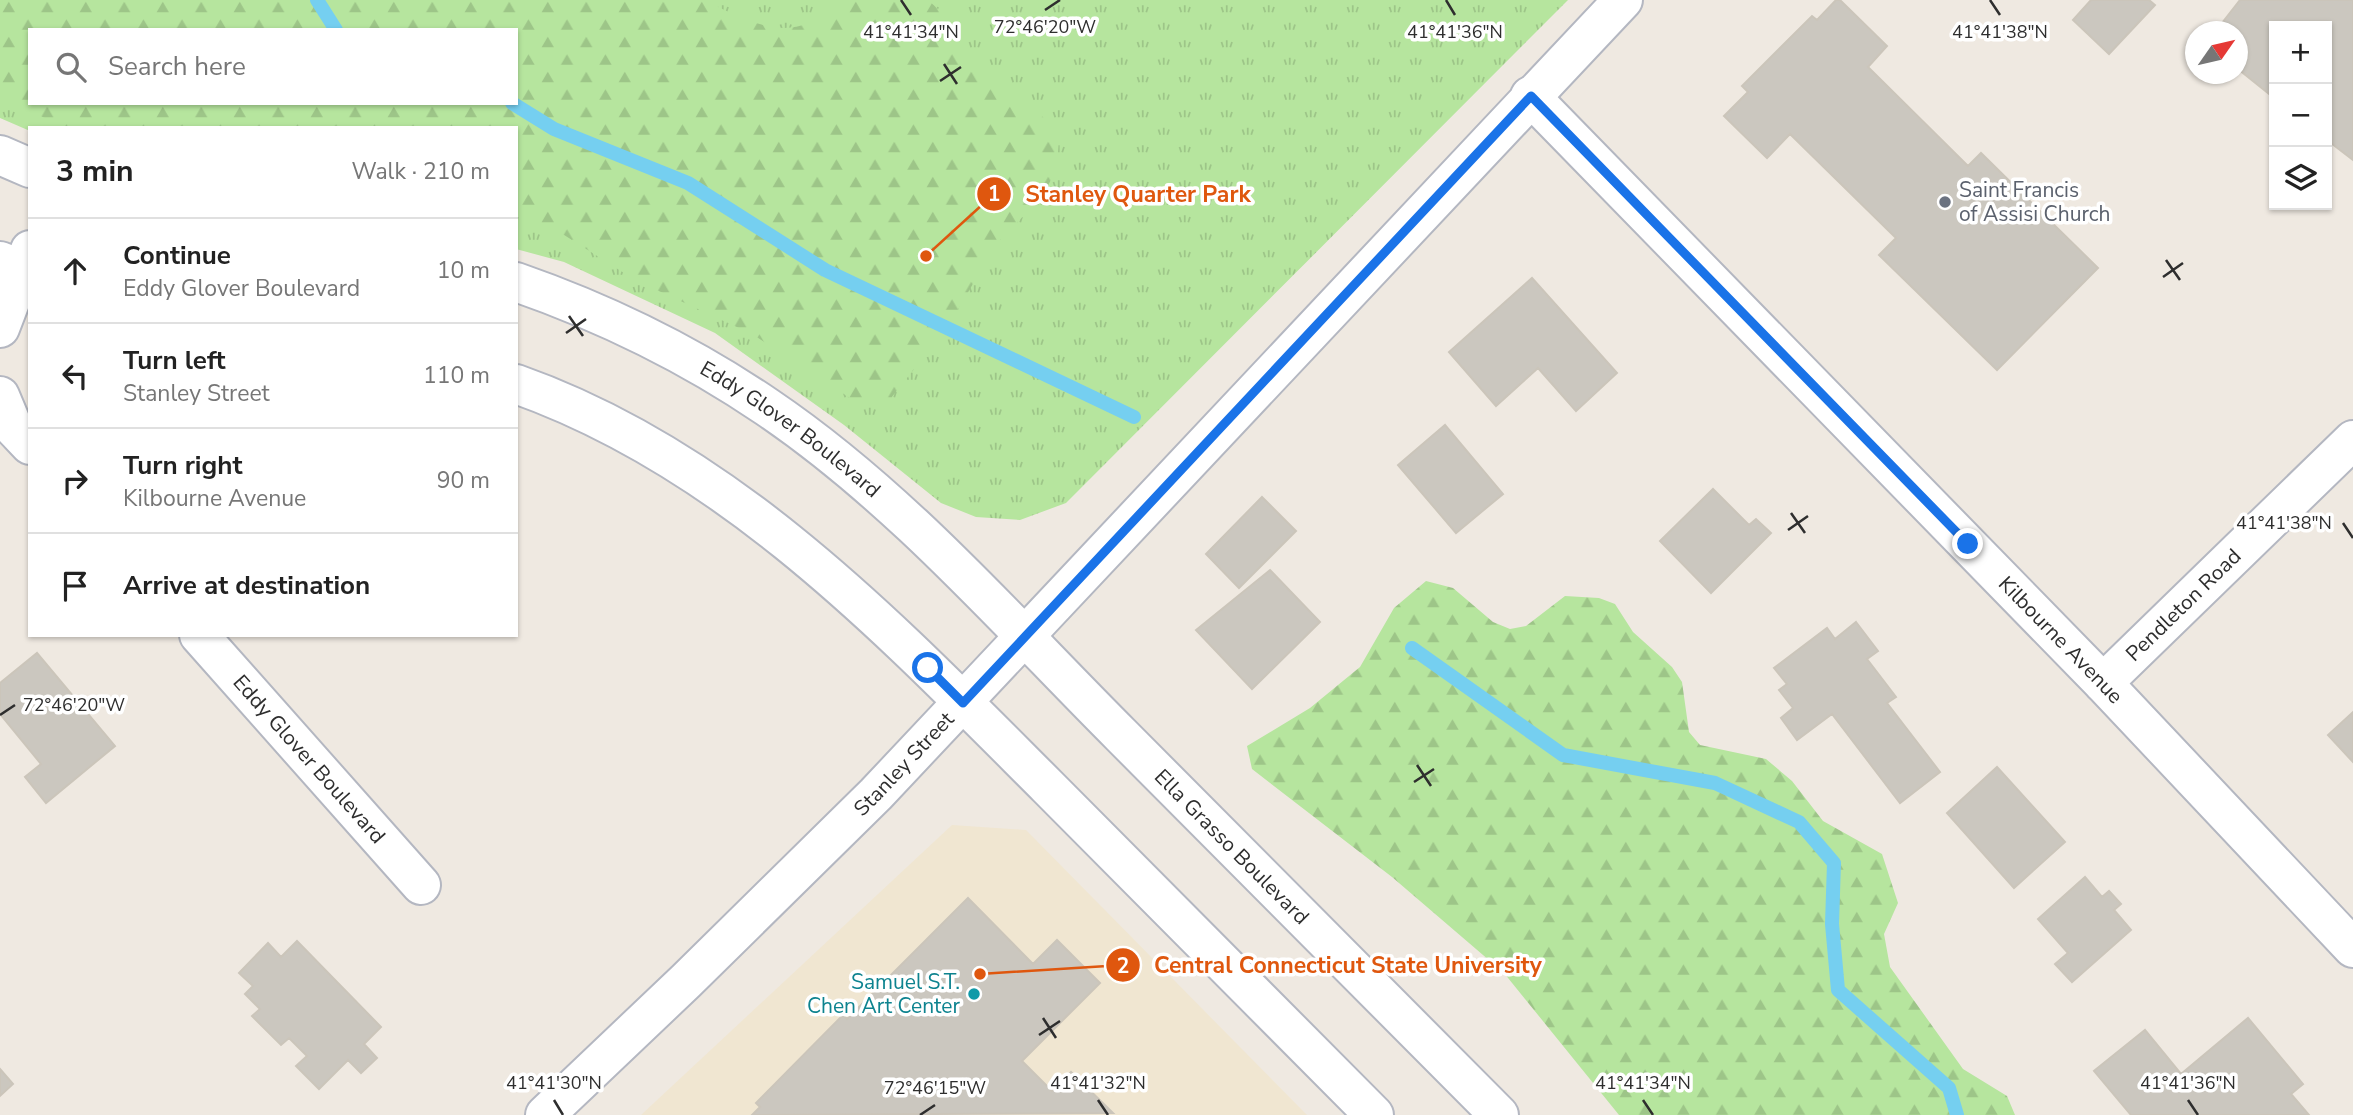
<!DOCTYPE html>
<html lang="en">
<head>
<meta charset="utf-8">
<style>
	body { margin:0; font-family:"Nunito Sans",sans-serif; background:#f6f6f6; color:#222 }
	.controls { position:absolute; right:21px; top:21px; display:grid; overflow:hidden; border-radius:0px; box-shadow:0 2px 5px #0004 }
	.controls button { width:63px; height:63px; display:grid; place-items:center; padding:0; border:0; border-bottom:2px solid #e0e0e0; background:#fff; color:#222; font:35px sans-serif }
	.compass { position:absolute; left:2185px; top:21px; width:63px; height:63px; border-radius:50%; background:#fff; box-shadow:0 2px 5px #0004; rotate:56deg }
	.stop { position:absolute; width:21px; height:21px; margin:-16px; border:5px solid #1a73e8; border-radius:50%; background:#fff }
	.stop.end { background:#1a73e8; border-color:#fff; box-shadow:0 2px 7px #0008 }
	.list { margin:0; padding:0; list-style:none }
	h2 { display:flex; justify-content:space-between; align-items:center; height:91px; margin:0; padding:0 28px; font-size:30px }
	h2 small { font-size:23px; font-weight:400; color:#767676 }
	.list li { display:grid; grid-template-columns:46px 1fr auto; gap:21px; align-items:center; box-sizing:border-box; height:105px; padding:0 28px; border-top:2px solid #e0e0e0 }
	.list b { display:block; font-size:26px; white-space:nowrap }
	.list p { margin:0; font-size:23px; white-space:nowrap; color:#767676 }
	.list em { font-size:23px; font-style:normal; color:#767676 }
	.icon { flex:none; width:38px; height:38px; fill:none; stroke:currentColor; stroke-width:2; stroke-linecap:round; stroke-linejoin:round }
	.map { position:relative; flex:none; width:2353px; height:1115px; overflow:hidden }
	.search { position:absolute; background:#fff; box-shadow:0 2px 5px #0004; left:28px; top:28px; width:490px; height:77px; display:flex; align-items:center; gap:18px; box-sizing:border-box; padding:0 24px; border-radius:0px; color:#767676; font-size:26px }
	.panel { position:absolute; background:#fff; box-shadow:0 2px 5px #0004; left:28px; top:126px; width:490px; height:511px; border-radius:0px }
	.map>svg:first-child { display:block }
	.education { fill:#f0e6d1 }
	.grass { fill:url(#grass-tufts); fill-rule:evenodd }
	.forest { fill:url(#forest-firs); fill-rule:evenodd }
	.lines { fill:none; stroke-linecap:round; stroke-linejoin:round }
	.stream { stroke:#75cff0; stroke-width:14 }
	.building { fill:#cbc7bf; stroke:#cbc5ba; stroke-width:2 }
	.street-casing { stroke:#b4b7c1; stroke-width:42 }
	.secondary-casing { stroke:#b4b7c1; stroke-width:42 }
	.street { stroke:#fff; stroke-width:38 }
	.secondary { stroke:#fff; stroke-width:38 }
	.route { stroke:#1a73e8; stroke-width:9 }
	.ticks { fill:none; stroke:#2e2e2e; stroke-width:2.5 }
	.worship-dot { fill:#6b7280; stroke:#fff; stroke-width:2.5 }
	.culture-dot { fill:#0f9aa8; stroke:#fff; stroke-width:2.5 }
	.labels { text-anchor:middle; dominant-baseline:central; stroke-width:7; stroke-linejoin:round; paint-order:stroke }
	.worship-label { font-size:21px; fill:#5b616d; stroke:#fff; text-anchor:start }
	.street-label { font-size:21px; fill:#2e2e2e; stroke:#fff }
	.culture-label { font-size:21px; fill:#0d838f; stroke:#fff; text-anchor:end }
	.ticks-label { font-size:18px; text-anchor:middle; fill:#2e2e2e; stroke:#fff; stroke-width:7; stroke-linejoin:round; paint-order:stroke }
	.leader { fill:none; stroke:#df570e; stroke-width:2.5 }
	.callout-dot { fill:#df570e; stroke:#fff; stroke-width:2.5 }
	.mark-label { font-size:21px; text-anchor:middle; font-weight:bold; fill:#fff }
	.callout-label { font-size:23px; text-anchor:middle; font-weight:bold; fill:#df570e; stroke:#fff; stroke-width:7; stroke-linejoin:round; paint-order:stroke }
</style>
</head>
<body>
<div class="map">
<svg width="2353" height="1115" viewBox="0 0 2353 1115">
	<defs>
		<pattern id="grass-tufts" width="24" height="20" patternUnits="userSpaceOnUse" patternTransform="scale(1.75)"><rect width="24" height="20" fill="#b6e59e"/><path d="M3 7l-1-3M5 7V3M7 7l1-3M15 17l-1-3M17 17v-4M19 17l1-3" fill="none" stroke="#9dc588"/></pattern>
		<pattern id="forest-firs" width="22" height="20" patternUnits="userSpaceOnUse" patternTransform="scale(1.75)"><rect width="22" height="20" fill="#b6e59e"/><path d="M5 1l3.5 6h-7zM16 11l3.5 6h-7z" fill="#9dc588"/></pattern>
	</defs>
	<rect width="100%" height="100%" fill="#efe9e1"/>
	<path class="education" d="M952,825L1026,830L1307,1115H641Z"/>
	<path class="grass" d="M0,0H1568L1066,503L1020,520L976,517L941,503L844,425L715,333L564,262L516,249V128H30V131L0,118ZM30,30H516V103H30Z"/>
	<path class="forest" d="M0,0H705C734,15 775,38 808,23C826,15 837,3 857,0C880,0 905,0 928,0L939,10L961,55L982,78L1038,111L1059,137L1057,169L1041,198L997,243L947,328L887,403L853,400L752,334L635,280L561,233L516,215V128H66L0,97ZM30,30H516V103H30Z
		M1426,581L1453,588L1493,622L1510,629L1526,626L1565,596L1599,598L1615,604L1633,632L1672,667L1682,682L1689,732L1700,745L1766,759L1792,781L1823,821L1882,854L1898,903L1884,934L1890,967L1963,1069L2007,1096L2015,1115H1619L1504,973L1392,877L1252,769L1247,746L1310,708L1360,667L1394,608Z"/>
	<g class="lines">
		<path class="stream" d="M317,0L336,30
			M512,103L554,129L688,183L825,270L1134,417
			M1412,648L1563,755L1715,783L1799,822L1834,863L1832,924L1838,990L1949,1088L1957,1115"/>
	</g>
	<path class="building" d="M1836,0H1840L1887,46L1868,67L1968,166L1981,153L2098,268L1997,370L1879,255L1896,238L1790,134L1767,158L1724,116L1748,92L1742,86L1812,16L1817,20Z
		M2091,0H2149L2155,5L2109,54L2073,20Z
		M2240,0H2353V160L2327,140V26H2274V98L2238,69V32H2215Z
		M1532,278L1617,373L1576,411L1538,368L1496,406L1449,352Z
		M1445,425L1503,494L1456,533L1398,465Z
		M1713,489L1749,525L1756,519L1771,533L1711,593L1660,541Z
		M1262,497L1296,531L1239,588L1206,554Z
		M1270,570L1320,622L1252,689L1196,630Z
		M1856,622L1878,651L1867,659L1896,697L1887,703L1940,772L1900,803L1832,714L1797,740L1781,718L1793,708L1779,690L1787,684L1774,668L1827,628L1835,639Z
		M37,653L115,746L46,803L25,777L41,764L0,714V683Z
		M2353,712V762L2328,735Z
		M1997,767L2065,842L2014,888L1947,813Z
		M2085,877L2102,897L2109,891L2121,904L2114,910L2131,930L2072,982L2055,964L2068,953L2038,919Z
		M968,898L1033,964L1057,940L1100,983L1022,1061L1052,1091L1071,1072L1113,1113L752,1115L760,1107L756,1103L843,1015L847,1019Z
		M297,941L381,1027L364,1044L377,1058L361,1073L348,1060L319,1089L296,1066L307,1056L289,1038L281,1045L252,1016L260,1009L245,994L253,986L239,973L268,943L281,957Z
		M2248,1018L2303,1084L2291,1094L2309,1115H2131L2094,1071L2145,1030L2181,1074Z
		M0,1069L13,1084L0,1096Z"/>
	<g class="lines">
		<defs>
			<g id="street">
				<path id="s1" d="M1530,96L2103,683L2353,948"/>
				<path d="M0,328L30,250"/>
				<path d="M0,396L13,427L30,445"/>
				<path id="s2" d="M199,635L421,885"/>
				<path id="s3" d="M2103,683L2353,440"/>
			</g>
			<g id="secondary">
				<path d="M0,155L30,168"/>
				<path d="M0,261L30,273"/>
				<path id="s4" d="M516,282C605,313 689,354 767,407C900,497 1008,622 1121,735C1246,862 1373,988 1499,1115"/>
				<path d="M516,384C731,460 891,630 1048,787C1156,897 1265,1006 1374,1115"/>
				<path id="s5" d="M545,1115L686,981L876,794L1623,0"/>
			</g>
		</defs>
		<use href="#street" class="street-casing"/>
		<use href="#secondary" class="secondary-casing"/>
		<use href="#street" class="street"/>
		<use href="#secondary" class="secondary"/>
	</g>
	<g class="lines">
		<path class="route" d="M928,668L963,703L1531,96L1968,544"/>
	</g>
	<path class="ticks" d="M901,0L911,15M1446,0L1455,15M1990,0L2000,15M1045,10L1060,0M944,64L957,84M940,81L961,67M2166,260L2180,280M2163,277L2183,263M569,316L583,336M566,333L586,319M1791,513L1805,533M2343,523L2353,538M1788,530L1808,516M0,715L15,705M1417,765L1431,786M1414,782L1434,769M1043,1018L1056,1038M1039,1035L1060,1021M554,1100L563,1115M1098,1100L1108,1115M1643,1100L1653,1115M2188,1100L2198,1115M920,1115L935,1105"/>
	<circle class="worship-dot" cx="1945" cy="202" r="7"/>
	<circle class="culture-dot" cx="974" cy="994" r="7"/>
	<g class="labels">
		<g class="worship-label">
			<text x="1959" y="190">Saint Francis<tspan x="1959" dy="24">of Assisi Church</tspan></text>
		</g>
		<g class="street-label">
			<text stroke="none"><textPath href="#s4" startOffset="313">Eddy Glover Boulevard</textPath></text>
			<text stroke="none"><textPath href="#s3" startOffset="112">Pendleton Road</textPath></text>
			<text stroke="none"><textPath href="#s1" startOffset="760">Kilbourne Avenue</textPath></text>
			<text stroke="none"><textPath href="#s2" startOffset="166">Eddy Glover Boulevard</textPath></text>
			<text stroke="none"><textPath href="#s5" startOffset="502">Stanley Street</textPath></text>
			<text stroke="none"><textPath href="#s4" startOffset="922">Ella Grasso Boulevard</textPath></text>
		</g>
		<g class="culture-label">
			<text x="960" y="982">Samuel S.T.<tspan x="960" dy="24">Chen Art Center</tspan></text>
		</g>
	</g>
	<g class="ticks-label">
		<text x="1045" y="33">72°46'20"W</text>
		<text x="911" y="38">41°41'34"N</text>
		<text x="1455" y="38">41°41'36"N</text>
		<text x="2000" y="38">41°41'38"N</text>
		<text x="2284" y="529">41°41'38"N</text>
		<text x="74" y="711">72°46'20"W</text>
		<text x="554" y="1089">41°41'30"N</text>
		<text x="1098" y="1089">41°41'32"N</text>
		<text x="1643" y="1089">41°41'34"N</text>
		<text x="2188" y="1089">41°41'36"N</text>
		<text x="935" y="1094">72°46'15"W</text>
	</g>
	<path class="leader" d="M926 256L994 194M980 974L1123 965"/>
	<g class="callout-dot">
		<circle cx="926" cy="256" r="7"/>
		<circle cx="980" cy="974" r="7"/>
		<circle cx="994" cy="194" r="18"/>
		<circle cx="1123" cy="965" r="18"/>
	</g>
	<g class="mark-label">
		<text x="994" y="201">1</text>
		<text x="1123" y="973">2</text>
	</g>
	<g class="callout-label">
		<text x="1138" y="202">Stanley Quarter Park</text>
		<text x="1348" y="973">Central Connecticut State University</text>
	</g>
</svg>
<div class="controls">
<button>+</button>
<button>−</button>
<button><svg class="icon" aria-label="layers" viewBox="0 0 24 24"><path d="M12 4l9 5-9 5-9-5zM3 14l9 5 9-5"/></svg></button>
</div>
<svg class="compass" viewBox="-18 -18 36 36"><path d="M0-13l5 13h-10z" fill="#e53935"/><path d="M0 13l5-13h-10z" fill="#767676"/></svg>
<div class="stop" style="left:928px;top:668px"></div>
<div class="stop end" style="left:1968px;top:544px"></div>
<div class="search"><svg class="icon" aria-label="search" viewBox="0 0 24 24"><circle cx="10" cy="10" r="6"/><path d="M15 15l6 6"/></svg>Search here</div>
<section class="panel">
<h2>3 min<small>Walk · 210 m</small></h2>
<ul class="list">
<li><svg class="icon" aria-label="ahead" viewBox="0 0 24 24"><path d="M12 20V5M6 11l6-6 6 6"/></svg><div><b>Continue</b><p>Eddy Glover Boulevard</p></div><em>10 m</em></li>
<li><svg class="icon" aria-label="left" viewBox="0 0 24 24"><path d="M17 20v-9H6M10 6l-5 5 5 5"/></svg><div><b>Turn left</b><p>Stanley Street</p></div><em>110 m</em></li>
<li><svg class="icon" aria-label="right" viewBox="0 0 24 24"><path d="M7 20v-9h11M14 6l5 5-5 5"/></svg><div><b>Turn right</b><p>Kilbourne Avenue</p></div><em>90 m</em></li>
<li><svg class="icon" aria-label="arrive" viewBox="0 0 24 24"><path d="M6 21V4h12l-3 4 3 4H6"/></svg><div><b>Arrive at destination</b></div></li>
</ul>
</section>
</div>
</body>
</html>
